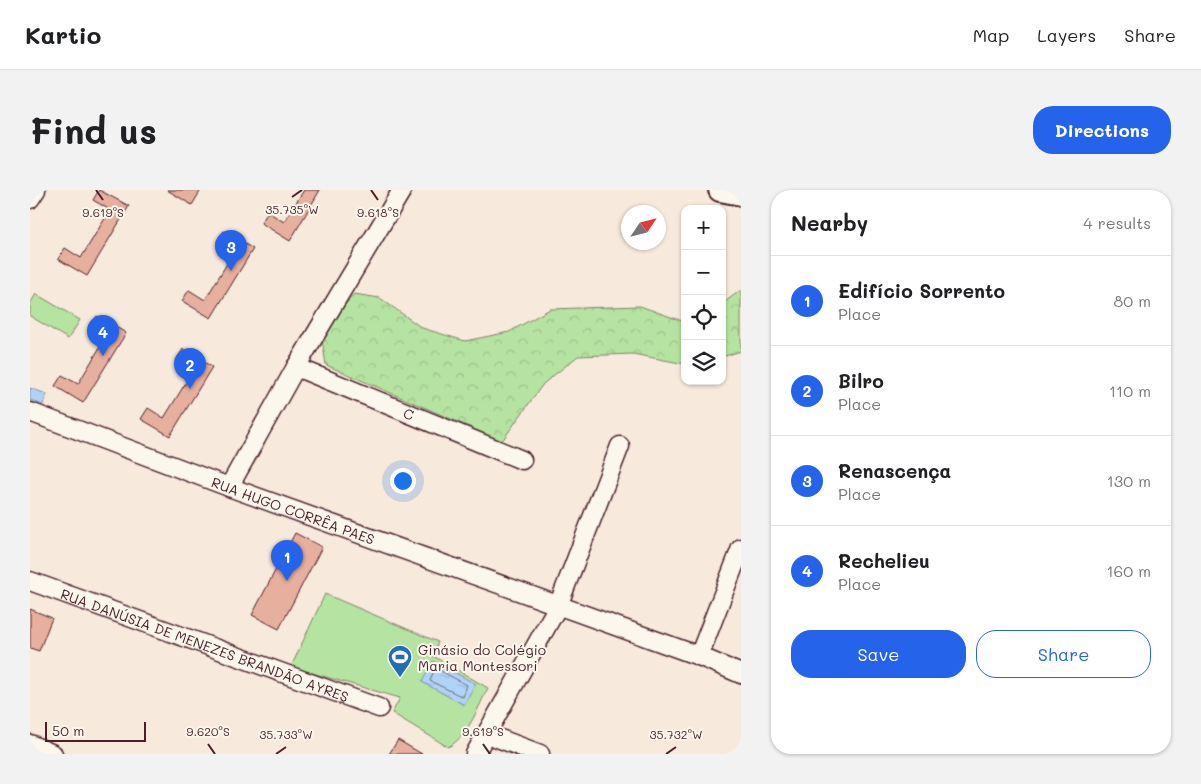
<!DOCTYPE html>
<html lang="en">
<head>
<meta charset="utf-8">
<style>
	body { margin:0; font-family:Mali,sans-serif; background:#f2f2f2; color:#202124 }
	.controls { position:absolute; right:15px; top:15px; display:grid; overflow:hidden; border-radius:10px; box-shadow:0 1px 4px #0004 }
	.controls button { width:45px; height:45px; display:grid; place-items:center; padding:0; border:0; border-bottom:1px solid #e0e0e0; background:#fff; color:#202124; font:25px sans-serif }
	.compass { position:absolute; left:591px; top:15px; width:45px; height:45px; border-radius:50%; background:#fff; box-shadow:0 1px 4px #0004; rotate:55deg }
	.scale { position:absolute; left:15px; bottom:12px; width:101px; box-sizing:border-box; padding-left:5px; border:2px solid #4a1f2b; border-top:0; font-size:14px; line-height:18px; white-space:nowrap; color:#4a1f2b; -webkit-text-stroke:4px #fbf7ec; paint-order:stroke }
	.you { position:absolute; left:372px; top:290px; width:18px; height:18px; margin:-12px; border:4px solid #fff; border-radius:50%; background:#1a73e8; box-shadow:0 0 0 8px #1a73e833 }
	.badge { display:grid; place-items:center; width:32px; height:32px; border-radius:50%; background:#2563eb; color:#fff; font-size:16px; font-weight:700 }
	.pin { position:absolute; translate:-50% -41px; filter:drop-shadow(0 1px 2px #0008) }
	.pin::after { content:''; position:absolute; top:26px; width:18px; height:15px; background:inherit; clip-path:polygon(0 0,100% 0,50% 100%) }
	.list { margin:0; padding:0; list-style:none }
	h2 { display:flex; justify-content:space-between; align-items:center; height:65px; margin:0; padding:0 20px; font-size:21px }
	h2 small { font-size:16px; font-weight:400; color:#757577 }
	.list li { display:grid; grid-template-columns:32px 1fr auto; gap:15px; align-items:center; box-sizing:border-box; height:90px; padding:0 20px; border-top:1px solid #e0e0e0 }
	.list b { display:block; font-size:19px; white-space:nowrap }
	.list p { margin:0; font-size:16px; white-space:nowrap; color:#757577 }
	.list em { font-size:16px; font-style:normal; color:#757577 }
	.actions { display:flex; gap:10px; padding:15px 20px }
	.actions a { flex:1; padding:11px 0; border:1px solid #2563eb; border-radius:20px; text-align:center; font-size:18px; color:#2563eb }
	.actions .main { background:#2563eb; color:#fff }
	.icon { flex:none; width:28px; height:28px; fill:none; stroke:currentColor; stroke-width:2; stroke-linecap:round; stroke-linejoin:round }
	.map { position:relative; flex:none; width:711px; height:564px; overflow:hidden; border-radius:20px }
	header { display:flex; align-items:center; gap:30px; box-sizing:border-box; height:70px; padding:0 25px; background:#fff; border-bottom:1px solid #e0e0e0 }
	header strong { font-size:24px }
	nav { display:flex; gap:28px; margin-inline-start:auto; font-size:18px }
	.intro { display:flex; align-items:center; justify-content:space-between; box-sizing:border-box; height:120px; padding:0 30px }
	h1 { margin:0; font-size:35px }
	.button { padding:12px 22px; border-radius:20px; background:#2563eb; color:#fff; font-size:18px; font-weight:700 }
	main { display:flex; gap:30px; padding:0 30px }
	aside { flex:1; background:#fff; border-radius:20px; box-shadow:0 1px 4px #0004 }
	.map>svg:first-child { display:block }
	.forest { fill:url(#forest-crowns); stroke:#808166 }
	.pitch { fill:#b5e3a1; stroke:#808166 }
	.water { fill:url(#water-ripples); stroke:#878ca6 }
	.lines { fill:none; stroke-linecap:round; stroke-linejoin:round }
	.shore { stroke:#72677d; stroke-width:1 }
	.building { fill:#e7af9d; stroke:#4a1f2b }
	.minor-casing { stroke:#4a1f2b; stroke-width:21 }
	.major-casing { stroke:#4a1f2b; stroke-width:26 }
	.minor { stroke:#fbf7ec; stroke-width:18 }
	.major { stroke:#fbf7ec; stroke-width:22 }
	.ticks { fill:none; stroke:#4a1f2b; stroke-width:2 }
	.labels { text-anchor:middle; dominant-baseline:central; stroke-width:4; stroke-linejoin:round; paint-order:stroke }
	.street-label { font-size:14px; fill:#4a1f2b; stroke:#fbf7ec }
	.poi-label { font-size:14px; fill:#4a1f2b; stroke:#fbf7ec; text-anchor:start }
	.ticks-label { font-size:12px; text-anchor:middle; fill:#4a1f2b; stroke:#fbf7ec; stroke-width:4; stroke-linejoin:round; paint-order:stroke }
</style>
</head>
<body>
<header>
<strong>Kartio</strong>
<nav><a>Map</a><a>Layers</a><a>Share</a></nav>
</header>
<div class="intro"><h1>Find us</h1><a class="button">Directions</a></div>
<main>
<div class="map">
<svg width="711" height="564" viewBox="0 0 711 564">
	<defs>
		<pattern id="forest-crowns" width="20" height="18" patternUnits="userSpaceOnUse" patternTransform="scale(1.25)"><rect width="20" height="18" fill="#b5e3a1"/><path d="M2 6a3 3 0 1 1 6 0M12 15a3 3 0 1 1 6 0" fill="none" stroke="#9dc28b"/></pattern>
		<pattern id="water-ripples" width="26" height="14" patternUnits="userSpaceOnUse" patternTransform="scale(1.25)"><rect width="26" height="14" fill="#afd4f8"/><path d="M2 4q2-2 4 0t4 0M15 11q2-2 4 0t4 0" fill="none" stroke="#98b6d5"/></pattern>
	</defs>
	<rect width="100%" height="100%" fill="#f7e9dc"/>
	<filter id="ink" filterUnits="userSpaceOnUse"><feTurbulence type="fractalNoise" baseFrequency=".02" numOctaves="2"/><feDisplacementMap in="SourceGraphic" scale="10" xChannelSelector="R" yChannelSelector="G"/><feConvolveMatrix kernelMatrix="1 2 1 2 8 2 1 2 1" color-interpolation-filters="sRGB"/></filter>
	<g filter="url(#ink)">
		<path class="forest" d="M711,100V161L692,167V114Z
			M324,104L350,108L392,138L435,151L479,142L520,119L610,116L655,132V174L603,164L548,166L513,194L472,251L296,175L291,143Z"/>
		<path class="pitch" d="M6,104L50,130L38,149L0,126V114Z
			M295,404L408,452L403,466L458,498C448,517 438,547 418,557L362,523L370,508L261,477Z"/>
		<path class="water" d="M0,198L17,204L13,215L0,210Z
			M403,471L446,494L434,515L392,492Z"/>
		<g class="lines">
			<path class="shore" d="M407,479L437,495L433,507L400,491L404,480Z"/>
		</g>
		<path class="building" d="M69,0L99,16L57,86L28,69L35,58L51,68L80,20L63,10Z
			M137,0H171L162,15Z
			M274,0H290L260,51L231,33L238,22L254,32Z
			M194,41L223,59L181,128L152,111L159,100L175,110L204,62L187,52Z
			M67,126L96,143L53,213L25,196L32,185L48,194L76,147L60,137Z
			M153,159L182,177L140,246L111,229L118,218L134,228L163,181L146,171Z
			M265,343L292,357L249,439L222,425Z
			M0,419L22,428L9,461L0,458Z
			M368,550L392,564H359Z"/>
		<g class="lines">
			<defs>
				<g id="minor">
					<path d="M0,9L6,0"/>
					<path id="s1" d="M266,177L492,270"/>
					<path id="s2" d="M0,222L199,297L669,466L711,484"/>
					<path d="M199,297L266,177L372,0"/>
					<path id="s3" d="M0,391L349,518"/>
					<path d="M669,466L711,358"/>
					<path d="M457,544L510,564"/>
					<path d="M0,554L23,564"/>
					<path d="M445,564L528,416L590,256"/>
				</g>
				<path id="major" d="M690,0L711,4"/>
			</defs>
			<use href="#minor" class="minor-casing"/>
			<use href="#major" class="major-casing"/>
			<use href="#minor" class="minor"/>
			<use href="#major" class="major"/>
		</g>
	</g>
	<path class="ticks" d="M66,0L73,10M341,0L348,10M262,7L272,0M178,554L185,564M453,554L460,564M246,564L256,557M636,564L646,557"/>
	<defs>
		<symbol id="stadium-pin" viewBox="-11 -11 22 30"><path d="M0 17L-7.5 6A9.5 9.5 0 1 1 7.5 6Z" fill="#1f6fb2" stroke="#fbf7ec"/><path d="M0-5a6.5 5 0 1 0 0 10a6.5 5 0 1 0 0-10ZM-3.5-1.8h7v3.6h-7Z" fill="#fff"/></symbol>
	</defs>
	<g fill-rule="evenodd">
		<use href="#stadium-pin" x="356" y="453" width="28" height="38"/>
	</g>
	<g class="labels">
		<g class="street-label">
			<text stroke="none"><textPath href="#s1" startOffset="122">C</textPath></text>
			<text stroke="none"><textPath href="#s2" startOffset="281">RUA HUGO CORRÊA PAES</textPath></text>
			<text stroke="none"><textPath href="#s3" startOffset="186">RUA DANÚSIA DE MENEZES BRANDÃO AYRES</textPath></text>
		</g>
		<g class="poi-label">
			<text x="388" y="459">Ginásio do Colégio<tspan x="388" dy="16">Maria Montessori</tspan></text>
		</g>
	</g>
	<g class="ticks-label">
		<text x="262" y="24">35.735°W</text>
		<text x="73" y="27">9.619°S</text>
		<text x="348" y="27">9.618°S</text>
		<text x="178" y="546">9.620°S</text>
		<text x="453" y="546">9.619°S</text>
		<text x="256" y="549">35.733°W</text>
		<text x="646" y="549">35.732°W</text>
	</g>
</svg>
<div class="controls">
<button>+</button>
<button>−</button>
<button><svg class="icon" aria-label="locate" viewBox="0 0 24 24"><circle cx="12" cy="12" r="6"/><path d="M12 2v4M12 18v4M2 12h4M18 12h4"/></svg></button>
<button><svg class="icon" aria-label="layers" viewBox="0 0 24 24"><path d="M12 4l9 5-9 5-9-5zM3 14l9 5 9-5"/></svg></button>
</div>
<svg class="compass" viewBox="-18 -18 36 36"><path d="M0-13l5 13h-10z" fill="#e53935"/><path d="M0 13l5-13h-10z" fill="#757577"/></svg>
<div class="scale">50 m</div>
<div class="you"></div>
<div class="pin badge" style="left:257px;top:391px">1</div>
<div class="pin badge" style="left:160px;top:199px">2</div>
<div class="pin badge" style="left:201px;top:81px">3</div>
<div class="pin badge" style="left:73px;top:166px">4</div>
</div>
<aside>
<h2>Nearby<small>4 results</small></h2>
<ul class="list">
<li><span class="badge">1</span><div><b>Edifício Sorrento</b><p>Place</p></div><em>80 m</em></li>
<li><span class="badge">2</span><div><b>Bilro</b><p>Place</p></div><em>110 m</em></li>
<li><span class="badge">3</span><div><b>Renascença</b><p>Place</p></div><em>130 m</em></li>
<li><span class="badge">4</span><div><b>Rechelieu</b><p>Place</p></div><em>160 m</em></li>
</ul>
<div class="actions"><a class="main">Save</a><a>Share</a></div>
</aside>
</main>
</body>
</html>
